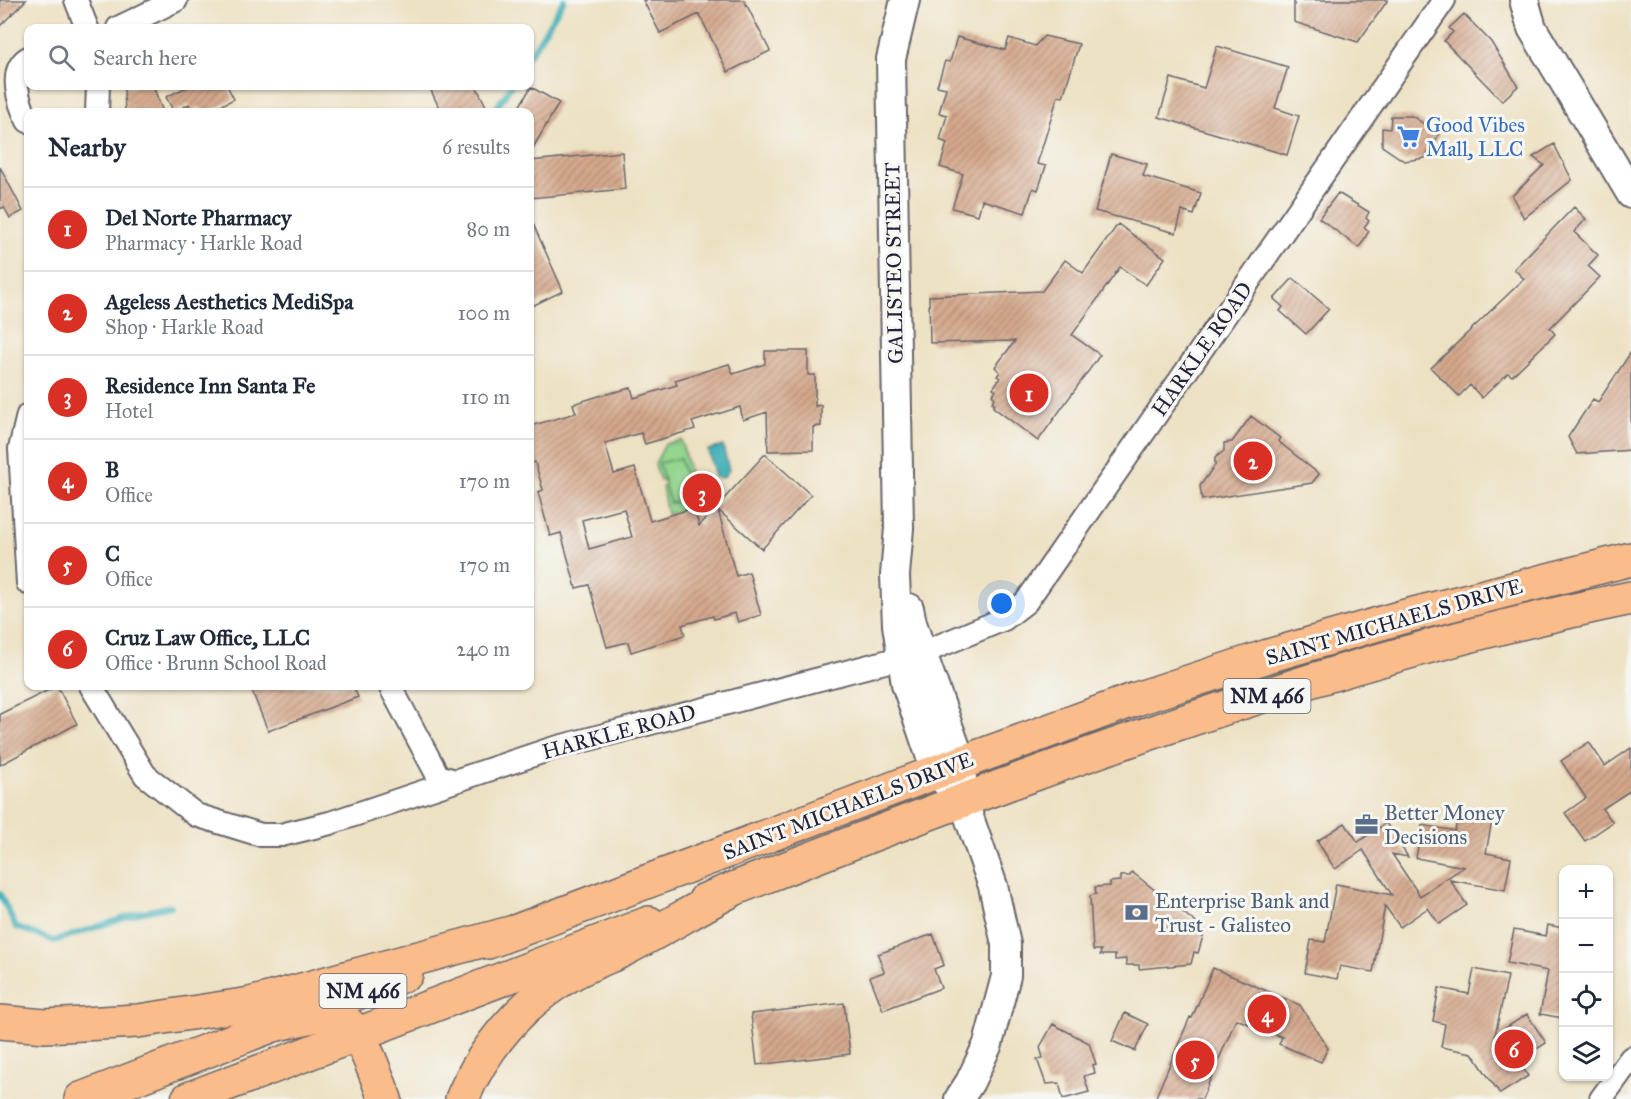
<!DOCTYPE html>
<html lang="en">
<head>
<meta charset="utf-8">
<style>
	body { margin:0; font-family:"IM FELL Great Primer",serif; background:#f2f2f3; color:#1f2937 }
	.controls { position:absolute; right:18px; bottom:18px; display:grid; overflow:hidden; border-radius:12px; box-shadow:0 2px 4px #0004 }
	.controls button { width:54px; height:54px; display:grid; place-items:center; padding:0; border:0; border-bottom:2px solid #e0e1e3; background:#fff; color:#1f2937; font:30px sans-serif }
	.you { position:absolute; left:1002px; top:604px; width:21px; height:21px; margin:-15px; border:4px solid #fff; border-radius:50%; background:#1a73e8; box-shadow:0 0 0 9px #1a73e833 }
	.badge { display:grid; place-items:center; width:39px; height:39px; border-radius:50%; background:#d93025; color:#fff; font-size:20px; font-weight:700 }
	.pin { position:absolute; translate:-50% -50%; border:3px solid #fff; box-shadow:0 2px 6px #0006 }
	.list { margin:0; padding:0; list-style:none }
	h2 { display:flex; justify-content:space-between; align-items:center; height:78px; margin:0; padding:0 24px; font-size:26px }
	h2 small { font-size:20px; font-weight:400; color:#747a83 }
	.list li { display:grid; grid-template-columns:39px 1fr auto; gap:18px; align-items:center; box-sizing:border-box; height:84px; padding:0 24px; border-top:2px solid #e0e1e3 }
	.list b { display:block; font-size:22px; white-space:nowrap }
	.list p { margin:0; font-size:20px; white-space:nowrap; color:#747a83 }
	.list em { font-size:20px; font-style:normal; color:#747a83 }
	.icon { flex:none; width:33px; height:33px; fill:none; stroke:currentColor; stroke-width:2; stroke-linecap:round; stroke-linejoin:round }
	.map { position:relative; flex:none; width:1631px; height:1099px; overflow:hidden }
	.search { position:absolute; background:#fff; box-shadow:0 2px 4px #0004; left:24px; top:24px; width:510px; height:66px; display:flex; align-items:center; gap:15px; box-sizing:border-box; padding:0 21px; border-radius:12px; color:#747a83; font-size:22px }
	.panel { position:absolute; background:#fff; box-shadow:0 2px 4px #0004; left:24px; top:108px; width:510px; height:582px; border-radius:12px }
	.map>svg:first-child { display:block }
	.grass { fill:url(#grass-tufts); stroke:#5a7c64; stroke-width:1.5 }
	.park { fill:#93d68e; stroke:#5a7c64; stroke-width:1.5 }
	.water { fill:#3badb6; stroke:#2e6878; stroke-width:1.5 }
	.lines { fill:none; stroke-linecap:round; stroke-linejoin:round }
	.stream { stroke:#3badb6; stroke-width:6 }
	.building { fill:url(#building-hatch); fill-rule:evenodd }
	.minor-casing { stroke:#69656b; stroke-width:26 }
	.tertiary-casing { stroke:#69656b; stroke-width:32 }
	.primary-casing { stroke:#69656b; stroke-width:36 }
	.trunk-casing { stroke:#69656b; stroke-width:36 }
	.minor { stroke:#fff; stroke-width:22 }
	.tertiary { stroke:#fff; stroke-width:28 }
	.primary { stroke:#f9bc8a; stroke-width:33 }
	.trunk { stroke:#f9bc8a; stroke-width:33 }
	.labels { text-anchor:middle; dominant-baseline:central; stroke-width:6; stroke-linejoin:round; paint-order:stroke }
	.shield { fill:#f6f6f2; stroke:#626272; stroke-width:1.5 }
	.shield-label { font-size:20px; font-weight:bold; fill:#22223b }
	.shop-label { font-size:21px; fill:#366cbe; stroke:#f6f6f2; text-anchor:start }
	.street-label { font-size:21px; fill:#22223b; stroke:#f6f6f2 }
	.service-label { font-size:21px; fill:#4e5e75; stroke:#f6f6f2; text-anchor:start }
</style>
</head>
<body>
<div class="map">
<svg width="1631" height="1099" viewBox="0 0 1631 1099">
	<defs>
		<pattern id="grass-tufts" width="24" height="20" patternUnits="userSpaceOnUse" patternTransform="scale(1.5)"><rect width="24" height="20" fill="#93d68e"/><path d="M3 7l-1-3M5 7V3M7 7l1-3M15 17l-1-3M17 17v-4M19 17l1-3" fill="none" stroke="#7eb77b"/></pattern>
		<pattern id="building-hatch" width="6" height="6" patternUnits="userSpaceOnUse" patternTransform="scale(1.5)"><rect width="6" height="6" fill="#d5a98c"/><path d="M-1 1l2-2M0 6l6-6M5 7l2-2" fill="none" stroke="#ac8974"/></pattern>
	</defs>
	<rect width="100%" height="100%" fill="#f6f6f2"/>
	<filter id="ink" filterUnits="userSpaceOnUse"><feTurbulence type="fractalNoise" baseFrequency=".0167" numOctaves="2"/><feDisplacementMap in="SourceGraphic" scale="12" xChannelSelector="R" yChannelSelector="G"/><feConvolveMatrix kernelMatrix="1 2 1 2 8 2 1 2 1" color-interpolation-filters="sRGB"/></filter>
	<filter id="wash" filterUnits="userSpaceOnUse"><feTurbulence type="fractalNoise" baseFrequency=".008" numOctaves="4" result="noise"/><feDisplacementMap in="SourceGraphic" scale="24" xChannelSelector="R" yChannelSelector="G"/><feGaussianBlur stdDeviation="1.35" result="paint"/><feColorMatrix in="noise" values="0 0 0 0 0 0 0 0 0 0 0 0 0 0 0 0 0 1.4 0 .05"/><feComposite in="paint" operator="in"/></filter>
	<g filter="url(#wash)">
		<rect width="100%" height="100%" fill="#ede1c3"/>
		<path class="grass" d="M681,440L689,471L683,473L679,458L660,464L664,480L660,481L655,464L665,444Z
			M690,474L698,504L667,514L662,487L665,486L670,503L690,498L684,476Z
			M1563,587L1564,593L1541,604L1142,723L1139,717L1162,705L1211,687Z"/>
		<path class="park" d="M680,458L690,498L670,503L659,463Z"/>
		<path class="water" d="M723,446L729,470L723,478L715,477L708,450Z"/>
		<g class="lines">
			<path class="stream" d="M530,55L564,0
				M494,112L511,86
				M0,894L16,927L54,941L139,913L171,906"/>
		</g>
		<g id="blocks">
			<path class="building" d="M0,0H26L0,26Z
				M643,0H744L770,51L728,72L699,14L660,33Z
				M1294,0H1388L1358,42L1294,22Z
				M1464,14L1491,42L1518,86L1502,101L1444,41L1453,32L1449,28Z
				M1044,36L1079,44L1063,97L1058,96L1037,164L1046,166L1038,190L1033,188L1025,213L982,200L978,215L952,208L963,174L940,167L947,143L940,140L947,115L939,113L946,88L937,86L945,61L950,62L957,37L1005,50L1009,38L1035,46Z
				M1217,46L1288,67L1275,108L1299,116L1287,155L1159,117L1171,78L1204,88Z
				M136,86H153L163,112H125L124,89Z
				M189,86H227L234,99L208,112H203L200,107L192,110L189,104L174,112L166,97Z
				M429,86H476L489,112H441Z
				M531,87L559,103L530,153V112H516Z
				M1391,116H1412L1439,134L1425,158L1404,161L1382,146V128L1390,129Z
				M1554,144L1572,180L1524,218L1512,196L1544,165L1533,157Z
				M622,152L625,189L530,198V161Z
				M1111,154L1147,164L1143,176L1201,193L1194,215L1182,211L1176,233L1095,211Z
				M0,167L23,211L10,218L4,207L0,209Z
				M1338,193L1369,212L1366,218L1369,221L1364,227L1369,231L1359,248L1319,218Z
				M1574,207L1586,219L1574,232L1598,255L1588,266L1600,277L1550,328L1555,334L1512,376L1508,373L1482,398L1470,385L1459,396L1431,368L1524,279L1514,269Z
				M530,217L563,291L530,307Z
				M1118,224L1165,258L1146,285L1120,267L1072,335L1100,355L1038,441L993,407L995,404L992,402L995,398L992,395L996,390L993,388L1000,378L997,376L1000,372L995,367L1015,341L930,343L929,296L1042,291L1065,260L1083,273Z
				M1293,278L1329,309L1306,334L1280,311L1283,307L1274,299Z
				M765,351H808V375H815V406L821,405V426L813,427V450L768,451L767,412L743,420L740,407L692,422L695,429L645,444L641,433L605,443L614,474L635,468L650,521L694,508L699,526L765,454L811,495L762,549L718,510L736,576L749,572L761,615L738,622L735,613L714,619L713,616L682,625L685,635L631,652L628,642L607,647L589,585L576,588L561,533L550,536L538,492L543,490L535,462L530,463V426L576,413L573,404L599,396L631,388L634,398L677,385L675,380L729,364L733,374L765,364ZM624,509L632,537L589,549L582,520Z
				M1631,352V450L1577,454L1568,437L1593,399L1598,402Z
				M1251,416L1280,438L1278,441L1319,474L1312,483L1202,500L1200,486L1215,465V458L1224,451V443L1232,442Z
				M57,686L77,724L0,765V714Z
				M250,686H353L358,697L268,731Z
				M1589,742L1605,766L1631,748V790L1602,809L1613,822L1585,841L1565,813L1586,798L1561,761Z
				M1458,814L1492,820L1486,853L1511,858L1505,890L1450,880L1467,905L1439,924L1428,908L1400,927L1385,906L1373,972L1340,966L1337,979L1305,973L1311,940L1325,942L1336,884L1392,895L1363,850L1335,869L1317,841L1345,823L1358,842L1386,823L1408,857L1392,854L1420,896L1464,867L1416,858L1422,825L1455,831Z
				M1132,872L1205,930L1198,953L1194,952L1191,964L1139,969V965H1126V959L1115,960V955H1100L1101,950H1093L1090,896L1096,894L1095,887L1110,886V882L1120,881V876H1130Z
				M1548,925L1563,928V1018L1540,1014L1548,971L1507,963L1514,930L1546,936Z
				M933,934L944,965L934,969L941,988L883,1010L870,977L884,972L878,954Z
				M1213,968L1300,1005L1328,1048L1321,1062L1279,1044L1282,1037L1236,1019L1202,1099H1155L1190,1017L1192,1018Z
				M1474,969L1508,976L1495,1035L1527,1014L1546,1043L1518,1061L1528,1076L1500,1094L1472,1053L1441,1047L1445,1024L1433,1021L1439,988L1469,994Z
				M844,1003L850,1054L757,1065L751,1014Z
				M1125,1013L1148,1024L1135,1051L1112,1041Z
				M1053,1024L1089,1043L1096,1064L1093,1065L1095,1073L1084,1076L1089,1092L1063,1099L1059,1083L1046,1084L1037,1059L1043,1058L1040,1047Z"/>
		</g>
	</g>
	<g filter="url(#ink)">
		<use href="#blocks" fill-opacity="0" stroke="#69656b" stroke-width="1.5"/>
		<g class="lines">
			<defs>
				<path id="minor" d="M76,0L87,28
					M118,28L176,0
					M28,58C8,71 19,104 28,121
					M97,112L98,86
					M28,415L20,449L28,583
					M922,653L1004,619L1026,602L1444,0
					M91,686L145,775L196,815L261,835H281L330,823L455,781
					M390,686L438,776L455,781L551,749L900,658
					M1601,1099L1631,1058"/>
				<path id="tertiary" d="M905,0L891,59L899,528L895,575L897,625L906,684L936,772L963,800
					M1524,0L1532,28L1631,194
					M909,608L912,623L922,653L961,762L963,800L993,886L1006,944V976L988,1044L970,1082L959,1099"/>
				<path id="primary" d="M705,900C1006,782 1313,663 1631,598
					M488,942L936,772L1136,699L1268,656L1402,617L1631,559
					M81,1099L406,974
					M188,1099L649,923"/>
				<path id="trunk" d="M0,1022L45,1026L138,1021L250,1004L514,932
					M278,1024C294,1021 316,1013 333,1015C360,1020 376,1076 385,1099
					M462,1099C483,1048 524,1000 573,973C588,965 603,959 619,952C657,933 694,910 732,890"/>
			</defs>
			<use href="#minor" class="minor-casing"/>
			<use href="#tertiary" class="tertiary-casing"/>
			<use href="#primary" class="primary-casing"/>
			<use href="#trunk" class="trunk-casing"/>
			<use href="#minor" class="minor"/>
			<use href="#tertiary" class="tertiary"/>
			<use href="#primary" class="primary"/>
			<use href="#trunk" class="trunk"/>
		</g>
	</g>
	<defs>
		<symbol id="supermarket-bare" viewBox="-9 -9 18 18"><path d="M-6-5.5h2.5l.6 2H6L4.5 2H-2.5L-4.4-4H-6ZM-1.5 3.2a1.3 1.3 0 1 0 .1 0ZM3 3.2a1.3 1.3 0 1 0 .1 0Z" fill="#3f7fe0" stroke="#f6f6f2" stroke-width="2.5" paint-order="stroke"/></symbol>
		<symbol id="office-bare" viewBox="-9 -9 18 18"><path d="M-6-3h4V-5.5h4V-3h4V5H-6ZM-1-4.5V-3h2v-1.5ZM-6 0V1H6V0Z" fill="#5c6f8a" stroke="#f6f6f2" stroke-width="2.5" paint-order="stroke"/></symbol>
		<symbol id="bank-bare" viewBox="-9 -9 18 18"><path d="M-6-4H6V4H-6ZM0-2.3a2.3 2.3 0 1 0 0 4.6a2.3 2.3 0 1 0 0-4.6Z" fill="#5c6f8a" stroke="#f6f6f2" stroke-width="2.5" paint-order="stroke"/></symbol>
	</defs>
	<g fill-rule="evenodd">
		<use href="#supermarket-bare" x="1392" y="120" width="33" height="33"/>
		<use href="#office-bare" x="1350" y="808" width="33" height="33"/>
		<use href="#bank-bare" x="1120" y="896" width="33" height="33"/>
	</g>
	<g class="labels">
		<g class="shield">
			<rect x="1223.5" y="679" width="87" height="34" rx="4.5"/>
			<rect x="319.5" y="974" width="87" height="34" rx="4.5"/>
		</g>
		<g class="shield-label">
			<text x="1267" y="696">NM 466</text>
			<text x="363" y="991">NM 466</text>
		</g>
		<g class="shop-label">
			<text x="1426" y="125">Good Vibes<tspan x="1426" dy="24">Mall, LLC</tspan></text>
		</g>
		<g class="street-label">
			<text transform="translate(894 263) rotate(-91)">GALISTEO STREET</text>
			<text transform="translate(1202 349) rotate(-55)">HARKLE ROAD</text>
			<text transform="translate(1394 622) rotate(-16)">SAINT MICHAELS DRIVE</text>
			<text transform="translate(619 732) rotate(-15)">HARKLE ROAD</text>
			<text transform="translate(848 806) rotate(-21)">SAINT MICHAELS DRIVE</text>
		</g>
		<g class="service-label">
			<text x="1384" y="813">Better Money<tspan x="1384" dy="24">Decisions</tspan></text>
			<text x="1155" y="901">Enterprise Bank and<tspan x="1155" dy="24">Trust - Galisteo</tspan></text>
		</g>
	</g>
</svg>
<div class="controls">
<button>+</button>
<button>−</button>
<button><svg class="icon" aria-label="locate" viewBox="0 0 24 24"><circle cx="12" cy="12" r="6"/><path d="M12 2v4M12 18v4M2 12h4M18 12h4"/></svg></button>
<button><svg class="icon" aria-label="layers" viewBox="0 0 24 24"><path d="M12 4l9 5-9 5-9-5zM3 14l9 5 9-5"/></svg></button>
</div>
<div class="you"></div>
<div class="pin badge" style="left:1029px;top:393px">1</div>
<div class="pin badge" style="left:1253px;top:461px">2</div>
<div class="pin badge" style="left:702px;top:493px">3</div>
<div class="pin badge" style="left:1267px;top:1014px">4</div>
<div class="pin badge" style="left:1195px;top:1060px">5</div>
<div class="pin badge" style="left:1514px;top:1049px">6</div>
<div class="search"><svg class="icon" aria-label="search" viewBox="0 0 24 24"><circle cx="10" cy="10" r="6"/><path d="M15 15l6 6"/></svg>Search here</div>
<section class="panel">
<h2>Nearby<small>6 results</small></h2>
<ul class="list">
<li><span class="badge">1</span><div><b>Del Norte Pharmacy</b><p>Pharmacy · Harkle Road</p></div><em>80 m</em></li>
<li><span class="badge">2</span><div><b>Ageless Aesthetics MediSpa</b><p>Shop · Harkle Road</p></div><em>100 m</em></li>
<li><span class="badge">3</span><div><b>Residence Inn Santa Fe</b><p>Hotel</p></div><em>110 m</em></li>
<li><span class="badge">4</span><div><b>B</b><p>Office</p></div><em>170 m</em></li>
<li><span class="badge">5</span><div><b>C</b><p>Office</p></div><em>170 m</em></li>
<li><span class="badge">6</span><div><b>Cruz Law Office, LLC</b><p>Office · Brunn School Road</p></div><em>240 m</em></li>
</ul>
</section>
</div>
</body>
</html>
